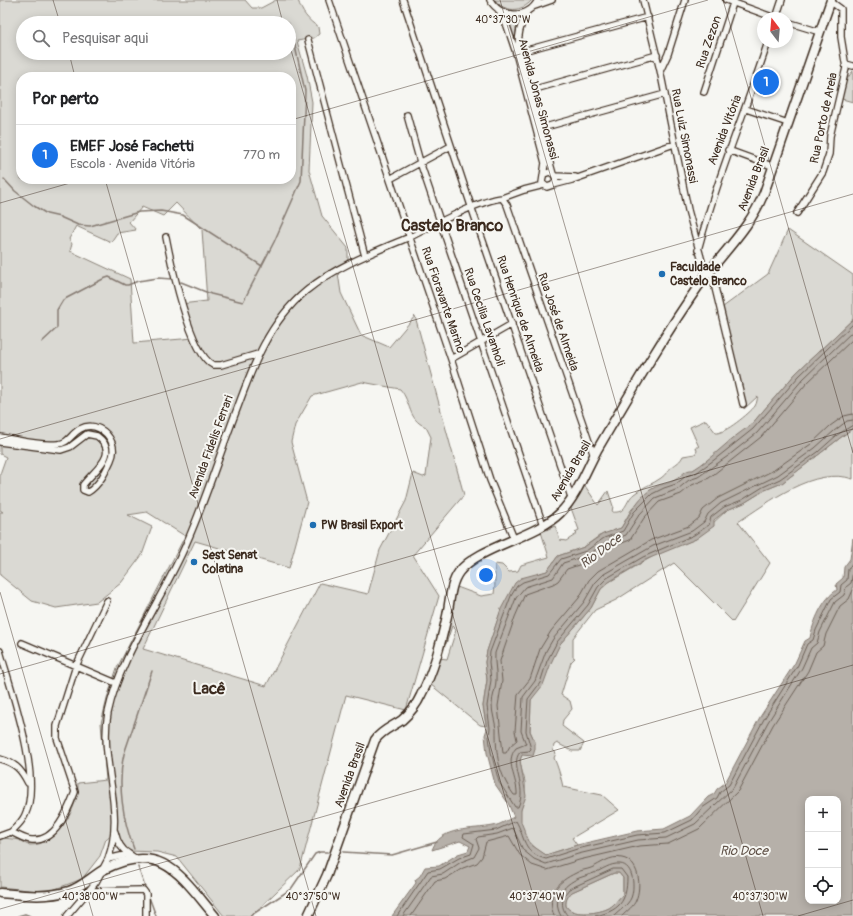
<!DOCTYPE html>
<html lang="pt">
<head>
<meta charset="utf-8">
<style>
	body { margin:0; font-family:Pangolin,sans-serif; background:#f2f2f2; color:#202124 }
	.controls { position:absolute; right:12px; bottom:12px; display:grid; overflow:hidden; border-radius:8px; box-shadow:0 2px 10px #0003 }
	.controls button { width:36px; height:36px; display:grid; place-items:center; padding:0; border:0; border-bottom:1px solid #e0e0e0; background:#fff; color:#202124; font:20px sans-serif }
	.compass { position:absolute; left:757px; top:12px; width:36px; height:36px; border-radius:50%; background:#fff; box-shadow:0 2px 10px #0003; rotate:344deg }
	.you { position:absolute; left:486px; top:575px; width:14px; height:14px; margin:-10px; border:3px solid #fff; border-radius:50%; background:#1a73e8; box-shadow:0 0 0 6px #1a73e833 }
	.badge { display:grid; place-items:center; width:26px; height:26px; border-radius:50%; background:#1a73e8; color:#fff; font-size:13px; font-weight:700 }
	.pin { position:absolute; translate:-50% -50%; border:2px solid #fff; box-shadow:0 1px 4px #0006 }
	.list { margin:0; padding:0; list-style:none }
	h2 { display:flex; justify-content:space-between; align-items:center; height:52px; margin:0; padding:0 16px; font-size:17px }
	h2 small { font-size:13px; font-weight:400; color:#757577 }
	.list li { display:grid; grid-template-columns:26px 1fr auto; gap:12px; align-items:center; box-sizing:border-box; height:60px; padding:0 16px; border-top:1px solid #e0e0e0 }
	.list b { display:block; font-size:15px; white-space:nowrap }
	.list p { margin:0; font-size:13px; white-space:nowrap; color:#757577 }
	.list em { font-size:13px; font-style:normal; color:#757577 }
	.icon { flex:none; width:22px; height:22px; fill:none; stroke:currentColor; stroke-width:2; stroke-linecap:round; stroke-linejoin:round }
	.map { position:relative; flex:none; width:853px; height:916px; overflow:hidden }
	.search { position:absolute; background:#fff; box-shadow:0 2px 10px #0003; left:16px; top:16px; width:280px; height:44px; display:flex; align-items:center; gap:10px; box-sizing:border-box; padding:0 14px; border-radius:22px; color:#757577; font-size:15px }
	.panel { position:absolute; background:#fff; box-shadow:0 2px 10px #0003; left:16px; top:72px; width:280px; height:112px; border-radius:16px }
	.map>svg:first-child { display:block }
	.green { fill:#dad9d3; stroke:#8a8278; fill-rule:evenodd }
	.water { fill:#b6b0a9; stroke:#857a71; fill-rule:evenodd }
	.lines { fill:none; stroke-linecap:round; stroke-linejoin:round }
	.shore { stroke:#6c6056; stroke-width:1 }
	.stream { stroke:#857a71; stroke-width:1.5 }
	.minor-casing { stroke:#3b2a1e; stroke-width:8 }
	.secondary-casing { stroke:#3b2a1e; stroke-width:11 }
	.minor { stroke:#f6f6f2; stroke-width:5.5 }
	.secondary { stroke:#f6f6f2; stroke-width:8 }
	.ticks { fill:none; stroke:#3b2a1e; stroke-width:1; stroke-opacity:0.45 }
	.poi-dot { fill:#1f6fb2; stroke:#f6f6f2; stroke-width:1.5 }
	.labels { text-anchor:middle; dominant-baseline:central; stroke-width:4; stroke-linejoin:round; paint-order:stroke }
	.street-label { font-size:12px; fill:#3b2a1e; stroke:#f6f6f2 }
	.poi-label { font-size:12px; font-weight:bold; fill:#3b2a1e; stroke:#f6f6f2; text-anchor:start }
	.water-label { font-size:13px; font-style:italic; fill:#605248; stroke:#f6f6f2 }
	.district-label { font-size:16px; font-weight:bold; fill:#3b2a1e; stroke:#f6f6f2 }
	.ticks-label { font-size:10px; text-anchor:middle; fill:#3b2a1e; stroke:#f6f6f2; stroke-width:4; stroke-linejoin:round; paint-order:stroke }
</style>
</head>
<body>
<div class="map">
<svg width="853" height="916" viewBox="0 0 853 916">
	<rect width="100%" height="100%" fill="#f6f6f2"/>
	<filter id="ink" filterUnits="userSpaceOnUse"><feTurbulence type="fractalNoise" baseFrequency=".025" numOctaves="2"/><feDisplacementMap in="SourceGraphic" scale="8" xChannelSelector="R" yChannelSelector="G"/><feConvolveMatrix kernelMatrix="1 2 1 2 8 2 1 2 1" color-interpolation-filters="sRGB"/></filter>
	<g filter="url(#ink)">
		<path class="green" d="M0,0H245L252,8H261L276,0H298C302,13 308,20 318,27L319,34L314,38L297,41L307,76L312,102L309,170L322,216L348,248V259L338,273L341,293L361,335L389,347L415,316L464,495L413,555L439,596L406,710L346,695L300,869L251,916H224L177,857L157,852L129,851L112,834L106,839L100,856L82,879L47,892L0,887V838C6,838 13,839 19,840C23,842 26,845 30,845C57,846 79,807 78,783L106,780L101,723L108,695L117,668L185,536L147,512L128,515L152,527L142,555L121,583L97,602L56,608L32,601L0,575V512H3L0,510V474L6,457L0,454ZM23,23H289V53H23ZM21,77H291V179H21ZM176,203L202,230L207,301L181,304L194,338L134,343L130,279L70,251L72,244L69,239L76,226L111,242L117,233L136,230L129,222L142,207L163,216ZM362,382L400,389C412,403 407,419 426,427L431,437L426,476L423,477L413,473L406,501L380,550L368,594L320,583L266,686L143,649L195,541L289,568L307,502L291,442L295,425L312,396Z
			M495,0H532C522,12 505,13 495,0Z
			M504,17L522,19L516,28L515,45Z
			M853,71V102L842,99C842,88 846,79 853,71Z
			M788,230L853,275V319L796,373L750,426L700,466L674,481L649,491L631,510L621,528L599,536L584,547L558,556L547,571L538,574L505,606L501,610L487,651L485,662L487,680L483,706L486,726L480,725L430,684L439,658L447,659L456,630L452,626L446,644H443L457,587L481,596L494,594C496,584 494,574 495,564L502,565L509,572L518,571L521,565L549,557L541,532L555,526L560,540L566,541L577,534L575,532L579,530L571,508L583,483L598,505L608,491L613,506L612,512C627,514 625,501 634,494C642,487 653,484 661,478C666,475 668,469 672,467C677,463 680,462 683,456L695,454L697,451L696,447H699L690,427L706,420L716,433C724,434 750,413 755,406C757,403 757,399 758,396L744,409L723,307L768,274Z
			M853,428V479C814,466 769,502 738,522L770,563L733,622L674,563L616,600L595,610L573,638V657L575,658L571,662L561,695L570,701L572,709L563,720L562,726L584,743L580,751H572L557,743L554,745L553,750L556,753L554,758C558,767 561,777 563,787L602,795L619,810L572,838L577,845L546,855C530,847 516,828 521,809C524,799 526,793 525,782C524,774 517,763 522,755C524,750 531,746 535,742L530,731L531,700L560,644L591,608L601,589L609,582L657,554L696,539L727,510L744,503L765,490L782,483Z
			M614,873H619L623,878V894C619,898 613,907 607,909C596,914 571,916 566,906C565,900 568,896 572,892Z"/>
		<path class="water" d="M853,319V428L782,483L765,490L744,503L727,510L714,520V526L696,539L645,560L609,582L601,589L591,608L560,644L551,663L543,685L531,700L530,731L535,742V749L533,756L522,755L520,760L526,796L521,810V822L530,844L546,855L577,845L637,831L664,829L690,816L708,797L714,794L717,789L725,783L760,717L795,663L805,641L810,638C813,622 823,598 837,590L836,584L843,578L844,567L850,559L853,538V916H392L416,883L415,880L420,876L425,867L439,866L458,854L468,851L470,846L460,841L432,850C440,826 473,830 493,826C500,825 507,820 514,817L508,803L495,784L487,753L485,735L487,729L483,706L487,680L485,662L487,651L501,609L515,583L521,578L547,571L558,556L584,547L603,534L621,528C631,513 638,496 655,487C661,484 669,484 675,480C682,476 685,469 693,470C714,457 730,438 750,426L796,373ZM808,799H838V901H808ZM614,873H619L623,878V894C619,898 613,907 607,909C596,914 571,916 566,906C565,900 568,896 572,892Z"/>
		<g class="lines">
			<path class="shore" d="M853,324L799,376L753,429L714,460L696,473L686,476L676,484L664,488L652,494L634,512L623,531L604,538L586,551L561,559L549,574L523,582L517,586L511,596L490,652L489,662L491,680L487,706L490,728L489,736L491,752L499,782L515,807H518C528,786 509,766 520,752L529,751L531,749L526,731L528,699L540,683L547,661L557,642L588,605L598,587L607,578L643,557L694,535L709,525L711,517L724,507L742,500L763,487L780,479L818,452L837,435L853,425
				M853,331L803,379L757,433L728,456L698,477L689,480L678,489L655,498L639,515L626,535L607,542L588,555L563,563L553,578L525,587L516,598L495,653C494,663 497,671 496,681C496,689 492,696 492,705C492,713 495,721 496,729C496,755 498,773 514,795H517C518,779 504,762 516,748L526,744L521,731L523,697L535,681L546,651L553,639L584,602L595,583L604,574L653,546L692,531L704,522L708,514L721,503L778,475L815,448L834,431L847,421L853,420
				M853,339L807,383L761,437L709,478L692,485L681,494L659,502L644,518L630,540L609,548L590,561L567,569L558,581L553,584L525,594L515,617L500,661L502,681L498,706L503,753H506L510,746L517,740L515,731L518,694L530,679L540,649L551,631L579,598L589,580L598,571L651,540L689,526L699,518L703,510L718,498L774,470L811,444L830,426L844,416L853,414
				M397,916L428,871L440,869L459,858L471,854L474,844L463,837L464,834L496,830L516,821C525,836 522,853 546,859L577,849L637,835L665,833L692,820L702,808L717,798L720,792L729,785L764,719L798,665L807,644L813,640L816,630L831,599L840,592L841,585L847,580L848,569L853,562
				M403,916L431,876L443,874L461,862L474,857L479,848L476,839L478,837L497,834L513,828L523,850L534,859L546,864L578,854L638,840L666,838L695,824L733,788L768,722L802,668L811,648L817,643L820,632L835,602L844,595L846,587L851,583L853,571
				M411,916L435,881L445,879L463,868L477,863L482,857L486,842L509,836L520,855L532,865L547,870L579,860L639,846L668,844L699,829L738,791L773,725L808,671L816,652L823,646L826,634L840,606L849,599L853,590
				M554,916C546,894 557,882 576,873C580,870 586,870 591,868C601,864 610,855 622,858C639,861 642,886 636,900C634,906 627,911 622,916
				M561,916C551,899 563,885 579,878C584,876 589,875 594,873C602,870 610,863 620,864C634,865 635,888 631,898C628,905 619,911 614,916
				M568,916C560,908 561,898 569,889L613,869H621L627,877C627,902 619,911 595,916"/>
			<path class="stream" d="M4,179L15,191L34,206L47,214L60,217L78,225L90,226L139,212L161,211L183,215L262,266
				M181,282L211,294L243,302L274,242L301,181L305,91L293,37
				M42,342L57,328V310L63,300L103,279L109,277L125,285H128L138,281L158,278L172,279
				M134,849C123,821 117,784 124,754L152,671
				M343,852L392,855L437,842
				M138,867L146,890
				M149,897L156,916
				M18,916L25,914L30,916
				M250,916L291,889L315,854L320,852H328"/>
			<defs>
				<path id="minor" d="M329,0L451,359L490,480L514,539
					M403,0L472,209L571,497
					M490,0C501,19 528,19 538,0
					M643,0L660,70L688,210L706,276
					M726,0L775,18
					M535,6L552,0
					M498,9L507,26L516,53L545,163L542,183L547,187L553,185C557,180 556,175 550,172L544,174
					M527,12C520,26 517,36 519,52L553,174
					M776,18L782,0
					M787,22L820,32
					M308,40L365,256
					M516,53L648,17
					M846,64L853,66
					M661,69L668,54L685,0
					M528,91L657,55
					M704,92L734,0
					M746,109L788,123
					M407,115L420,162L543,525
					M538,129L665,94
					M728,150L772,166
					M555,176L575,177
					M390,179L451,146
					M553,185L572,180L674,144
					M502,198L524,190L544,185
					M797,213L823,172L829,154L830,136L846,68L841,37V9L830,1
					M166,237C171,263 190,354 213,365H221L258,354
					M698,250C717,178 745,112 768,42
					M711,271L743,404
					M451,359L512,324
					M0,437C18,440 39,446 58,444C69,443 71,434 80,429C93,422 107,430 112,443C114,449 114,454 111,460C106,471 99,486 88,492L83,490V485C94,470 121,454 97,436L87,434L70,447L61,450L0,442
					M22,643L116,683
					M0,651C11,690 43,779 25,815C22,822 16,827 11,832
					M0,759C15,763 21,769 28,783
					M115,832C117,841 120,849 129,854
					M0,836L11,832C18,835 25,840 32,840C56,842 68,810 75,792L57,738V726L76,666L107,601
					M108,859C126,811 99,761 108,713C120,655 164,597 187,542C206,499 220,453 237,409C253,365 269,322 306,291C336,266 374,252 410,237C432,226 480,200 502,198L507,205L594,456
					M89,891L143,890L146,894V916
					M67,916L96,882L108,859L129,854L138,860"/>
				<path id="secondary" d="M0,893C23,895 47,898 69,891C82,887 91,877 103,870C162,840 181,876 215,916
					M308,916L327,875L375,740C382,730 392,727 402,720C410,713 417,704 421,695C434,671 441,642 447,616C450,602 450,584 459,572C479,546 535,538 560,513C577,496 586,470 597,450C631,392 664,335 702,281C724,251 750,228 764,193L831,0"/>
			</defs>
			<use href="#minor" class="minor-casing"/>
			<use href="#secondary" class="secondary-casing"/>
			<use href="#minor" class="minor"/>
			<use href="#secondary" class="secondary"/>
		</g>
	</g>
	<path class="ticks" d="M53,0L60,23M277,0L283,23M500,0L763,916M723,0L853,453M289,43L539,916M69,53L75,77M291,120L708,0M105,179L316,916M0,203L84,179M0,439L853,194M0,592L93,916M0,674L853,429M0,909L853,665M798,916L853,900"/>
	<g class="poi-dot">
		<circle cx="662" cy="274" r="4"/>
		<circle cx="313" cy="525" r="4"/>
		<circle cx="194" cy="562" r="4"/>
	</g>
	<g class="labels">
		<g class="street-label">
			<text transform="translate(709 42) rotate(-71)">Rua Zezon</text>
			<text transform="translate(538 99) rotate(75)">Avenida Jonas Simonassi</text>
			<text transform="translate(824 118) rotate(-78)">Rua Porto de Areia</text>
			<text transform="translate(725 130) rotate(-69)">Avenida Vitória</text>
			<text transform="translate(684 136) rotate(79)">Rua Luiz Simonassi</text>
			<text transform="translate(754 179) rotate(-69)">Avenida Brasil</text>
			<text transform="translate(443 300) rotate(71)">Rua Fioravante Marino</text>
			<text transform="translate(520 314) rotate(71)">Rua Henrique de Almeida</text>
			<text transform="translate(484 317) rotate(71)">Rua Cecilia Lavanholi</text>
			<text transform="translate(558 322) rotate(71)">Rua José de Almeida</text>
			<text transform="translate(211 447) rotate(-70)">Avenida Fidelis Ferrari</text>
			<text transform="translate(571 471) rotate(-60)">Avenida Brasil</text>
			<text transform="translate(350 775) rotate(-70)">Avenida Brasil</text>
		</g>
		<g class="poi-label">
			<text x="670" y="267">Faculdade<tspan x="670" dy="14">Castelo Branco</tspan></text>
			<text x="321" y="525">PW Brasil Export</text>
			<text x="202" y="555">Sest Senat<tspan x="202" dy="14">Colatina</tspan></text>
		</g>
		<g class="water-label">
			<text transform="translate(601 551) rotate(-37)">Rio Doce</text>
			<text x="744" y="851">Rio Doce</text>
		</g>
		<g class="district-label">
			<text x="452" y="226">Castelo Branco</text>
			<text x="209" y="689">Lacê</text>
		</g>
	</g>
	<g class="ticks-label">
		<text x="503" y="23">40°37'30"W</text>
		<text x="90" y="900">40°38'00"W</text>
		<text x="313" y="900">40°37'50"W</text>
		<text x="537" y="900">40°37'40"W</text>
		<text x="760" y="900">40°37'30"W</text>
	</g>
</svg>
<div class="controls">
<button>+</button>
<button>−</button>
<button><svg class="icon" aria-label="locate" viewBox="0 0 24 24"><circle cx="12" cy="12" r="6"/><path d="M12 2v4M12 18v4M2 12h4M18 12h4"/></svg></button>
</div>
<svg class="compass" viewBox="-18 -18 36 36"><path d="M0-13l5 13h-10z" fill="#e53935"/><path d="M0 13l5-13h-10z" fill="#757577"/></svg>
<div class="you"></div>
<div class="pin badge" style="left:766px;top:82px">1</div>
<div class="search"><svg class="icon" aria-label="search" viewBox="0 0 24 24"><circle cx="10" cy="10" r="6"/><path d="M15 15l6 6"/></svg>Pesquisar aqui</div>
<section class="panel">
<h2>Por perto<small></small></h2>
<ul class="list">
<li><span class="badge">1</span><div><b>EMEF José Fachetti</b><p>Escola · Avenida Vitória</p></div><em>770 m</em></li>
</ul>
</section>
</div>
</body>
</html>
